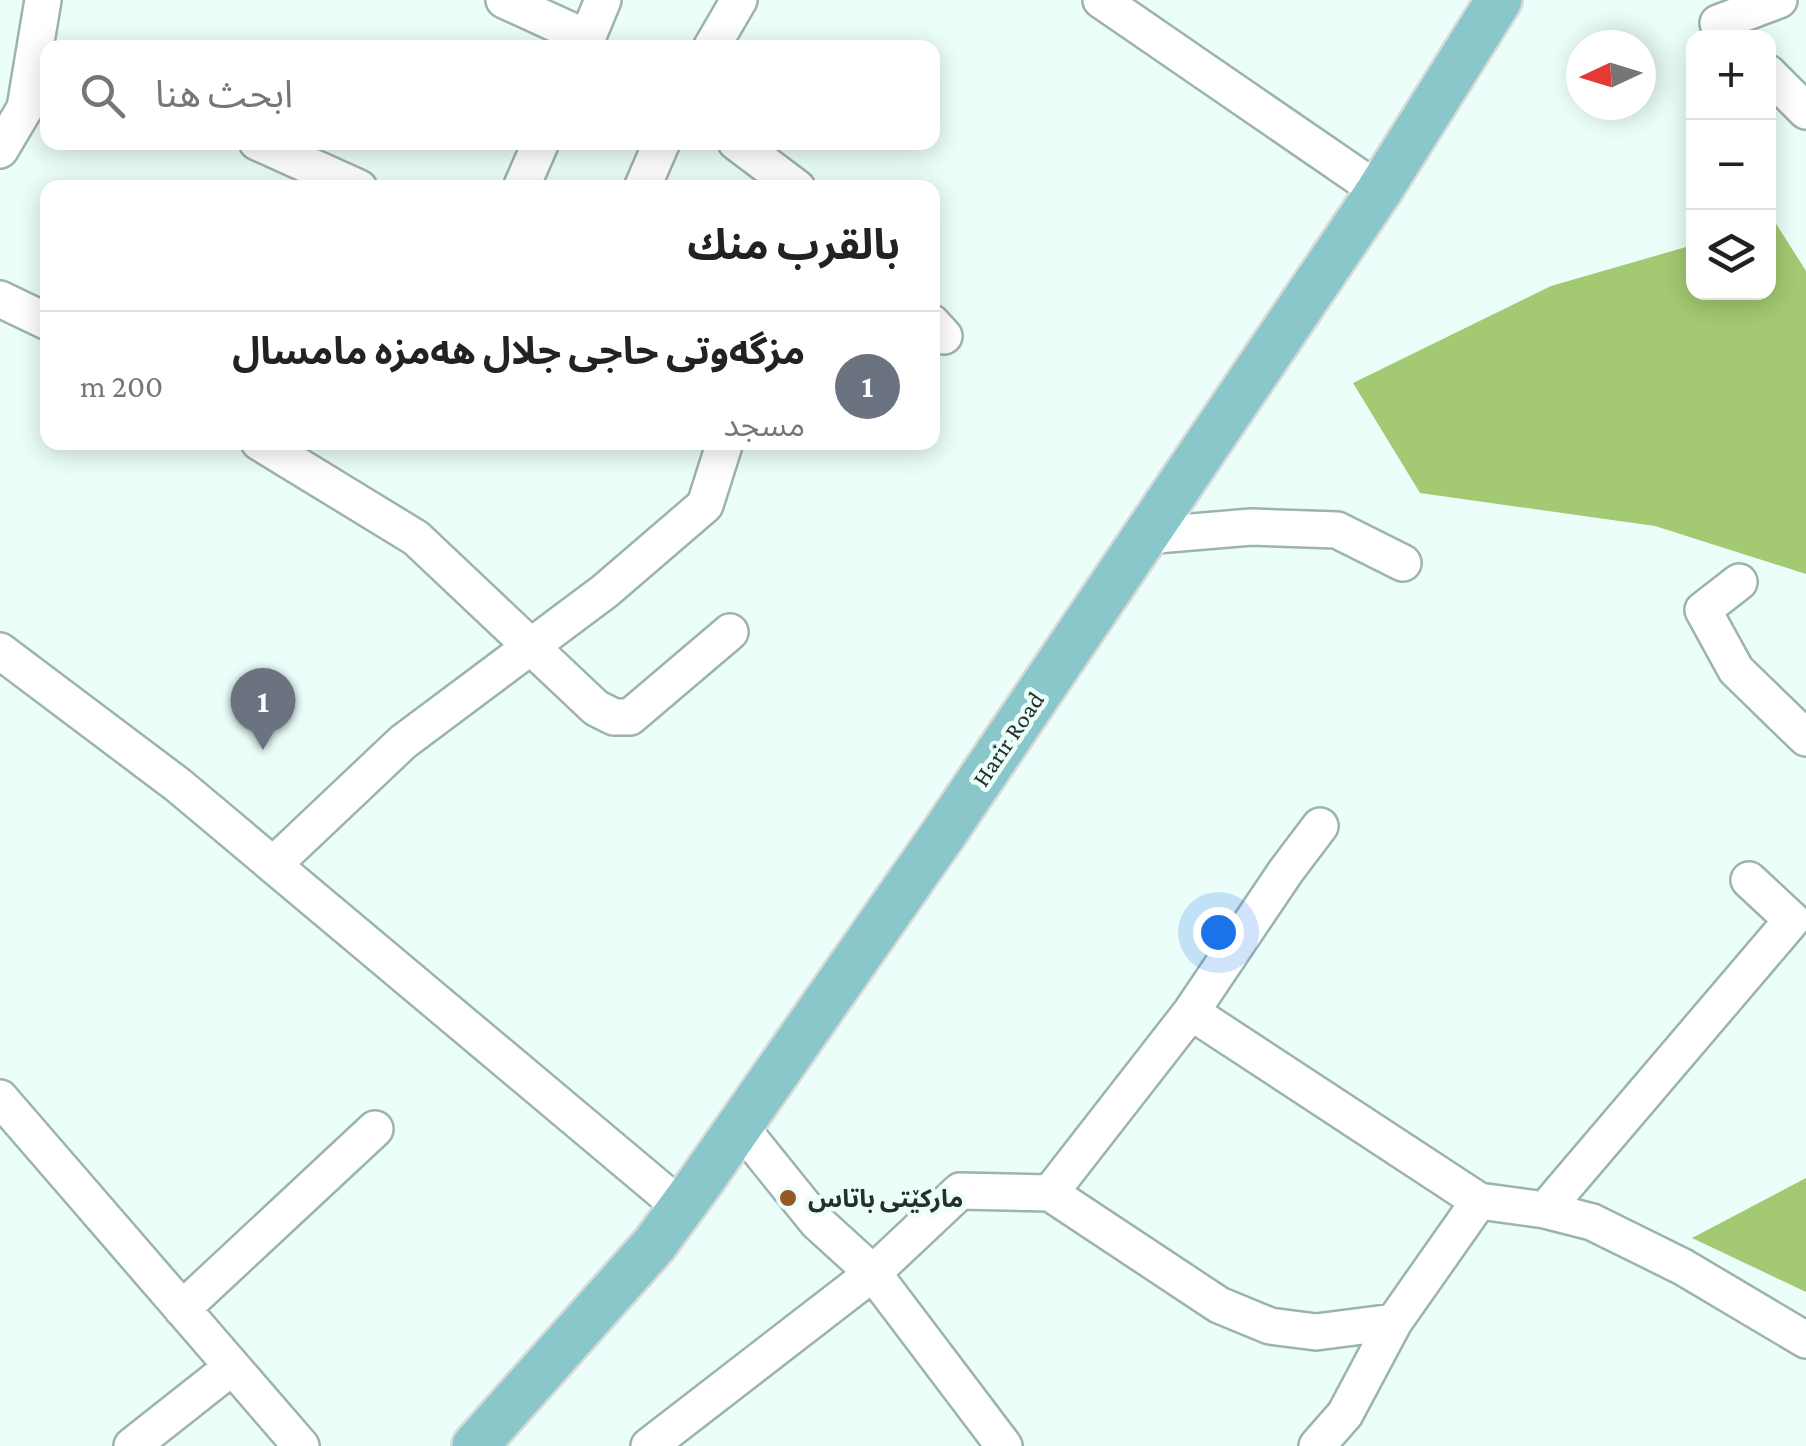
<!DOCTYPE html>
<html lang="ar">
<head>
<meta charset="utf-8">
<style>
	body { margin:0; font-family:"Crimson Pro","Noto Sans Arabic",serif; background:#f2f2f2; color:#222; direction:rtl }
	.controls { position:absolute; right:30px; top:30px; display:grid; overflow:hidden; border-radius:20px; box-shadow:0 5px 25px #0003 }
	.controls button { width:90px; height:90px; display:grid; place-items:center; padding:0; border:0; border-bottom:2px solid #e0e0e0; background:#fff; color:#222; font:50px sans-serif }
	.compass { position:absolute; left:1566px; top:30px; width:90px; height:90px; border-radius:50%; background:#fff; box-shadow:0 5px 25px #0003; rotate:266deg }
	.you { position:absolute; left:1218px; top:932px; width:35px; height:35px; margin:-25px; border:8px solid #fff; border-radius:50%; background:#1a73e8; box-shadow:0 0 0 15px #1a73e833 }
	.badge { display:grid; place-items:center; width:65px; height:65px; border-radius:50%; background:#975722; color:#fff; font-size:32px; font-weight:700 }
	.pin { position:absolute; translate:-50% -82px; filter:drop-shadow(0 2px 5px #0008) }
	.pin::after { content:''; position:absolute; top:52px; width:35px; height:30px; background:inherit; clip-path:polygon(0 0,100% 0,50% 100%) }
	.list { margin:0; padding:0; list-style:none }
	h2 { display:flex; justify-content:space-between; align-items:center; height:130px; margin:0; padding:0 40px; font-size:42px }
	h2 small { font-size:32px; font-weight:400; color:#767676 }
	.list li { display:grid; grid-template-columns:65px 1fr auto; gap:30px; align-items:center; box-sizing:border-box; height:140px; padding:0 40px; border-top:2px solid #e0e0e0 }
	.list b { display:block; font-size:38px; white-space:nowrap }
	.list p { margin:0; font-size:32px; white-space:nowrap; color:#767676 }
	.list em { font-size:32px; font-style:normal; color:#767676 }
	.icon { flex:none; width:55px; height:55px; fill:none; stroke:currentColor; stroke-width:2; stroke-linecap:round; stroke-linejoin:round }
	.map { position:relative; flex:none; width:1806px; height:1446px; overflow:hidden; direction:ltr }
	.search { position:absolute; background:#fff; box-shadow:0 5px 25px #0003; left:40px; top:40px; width:900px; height:110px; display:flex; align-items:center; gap:25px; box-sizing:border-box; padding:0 35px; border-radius:20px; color:#767676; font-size:38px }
	.panel { position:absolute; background:#fff; box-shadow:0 5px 25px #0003; left:40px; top:180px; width:900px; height:270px; border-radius:20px; direction:rtl }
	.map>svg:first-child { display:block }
	.forest { fill:#a3c972 }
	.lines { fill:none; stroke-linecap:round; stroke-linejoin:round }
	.minor-casing { stroke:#9db3ad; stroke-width:40 }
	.major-casing { stroke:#d8dad9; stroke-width:50 }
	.minor { stroke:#fff; stroke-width:35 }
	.major { stroke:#89c7ca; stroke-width:45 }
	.poi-dot { fill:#975722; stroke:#ebfef9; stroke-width:4 }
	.labels { text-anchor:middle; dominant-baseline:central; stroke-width:9; stroke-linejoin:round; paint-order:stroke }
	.street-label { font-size:25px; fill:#262f2c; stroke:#ebfef9 }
	.poi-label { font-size:25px; font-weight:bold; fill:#262f2c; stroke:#ebfef9; text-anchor:start }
</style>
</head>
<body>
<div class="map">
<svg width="1806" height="1446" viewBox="0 0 1806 1446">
	<rect width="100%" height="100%" fill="#ebfef9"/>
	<path class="forest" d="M1775,222L1806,271V574L1655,526L1420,493L1353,383L1551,286L1693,245L1694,292H1768L1769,224Z
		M1806,1178V1292L1692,1238Z"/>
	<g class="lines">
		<defs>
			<path id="minor" d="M504,0L587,38
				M1101,0L1379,191
				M1718,23L1779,0
				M583,48L603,0
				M711,48L739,0
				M1768,73L1806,111
				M257,142L359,188
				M736,142L797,188
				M0,150L25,108L43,0
				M521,188L541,142
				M642,188L662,142
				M0,299L48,322
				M932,323L944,336
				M259,442L416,538L596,708L614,717H630L730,632
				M1145,536L1251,527L1337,530L1403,563
				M1739,582L1703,610L1736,670L1806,738
				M0,651L178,785L682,1208
				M273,865L403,742L605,591L705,505L725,442
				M1191,1012L1479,1201L1545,1210L1592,1222L1683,1267L1806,1340
				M0,1098L301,1446
				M738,1124L817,1222L873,1273L1004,1446
				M1050,1193L1191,1012L1286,871L1320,826
				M1545,1210L1792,920L1749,880
				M182,1309L375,1129
				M132,1446L232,1367
				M649,1446L873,1273L960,1191L1050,1193L1219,1305L1270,1326L1316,1332L1394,1322
				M1317,1446L1345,1414L1394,1322L1479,1201"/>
			<path id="major" d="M475,1446L654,1245L701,1181L942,836L1379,191L1499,0"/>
		</defs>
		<use href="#minor" class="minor-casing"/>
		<use href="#major" class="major-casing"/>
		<use href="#minor" class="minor"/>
		<use href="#major" class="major"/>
	</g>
	<circle class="poi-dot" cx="788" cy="1198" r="10"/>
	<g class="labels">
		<g class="street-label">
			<text transform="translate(1008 739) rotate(-56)">Harir Road</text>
		</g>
		<g class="poi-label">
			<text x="808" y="1198">مارکێتی باتاس</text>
		</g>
	</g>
</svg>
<div class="controls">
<button>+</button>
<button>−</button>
<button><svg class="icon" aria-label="layers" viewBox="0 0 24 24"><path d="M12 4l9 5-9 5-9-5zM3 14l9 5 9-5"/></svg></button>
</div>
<svg class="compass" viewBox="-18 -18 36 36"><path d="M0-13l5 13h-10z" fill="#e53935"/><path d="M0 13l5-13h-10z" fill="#767676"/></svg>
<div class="you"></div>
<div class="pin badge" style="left:263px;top:750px;background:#6b7280">1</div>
<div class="search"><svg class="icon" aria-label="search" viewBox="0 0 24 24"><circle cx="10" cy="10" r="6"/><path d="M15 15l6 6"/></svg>ابحث هنا</div>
<section class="panel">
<h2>بالقرب منك<small></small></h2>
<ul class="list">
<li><span class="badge" style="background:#6b7280">1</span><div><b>مزگەوتی حاجی جلال هەمزە مامسال</b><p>مسجد</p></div><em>200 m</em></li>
</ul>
</section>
</div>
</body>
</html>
